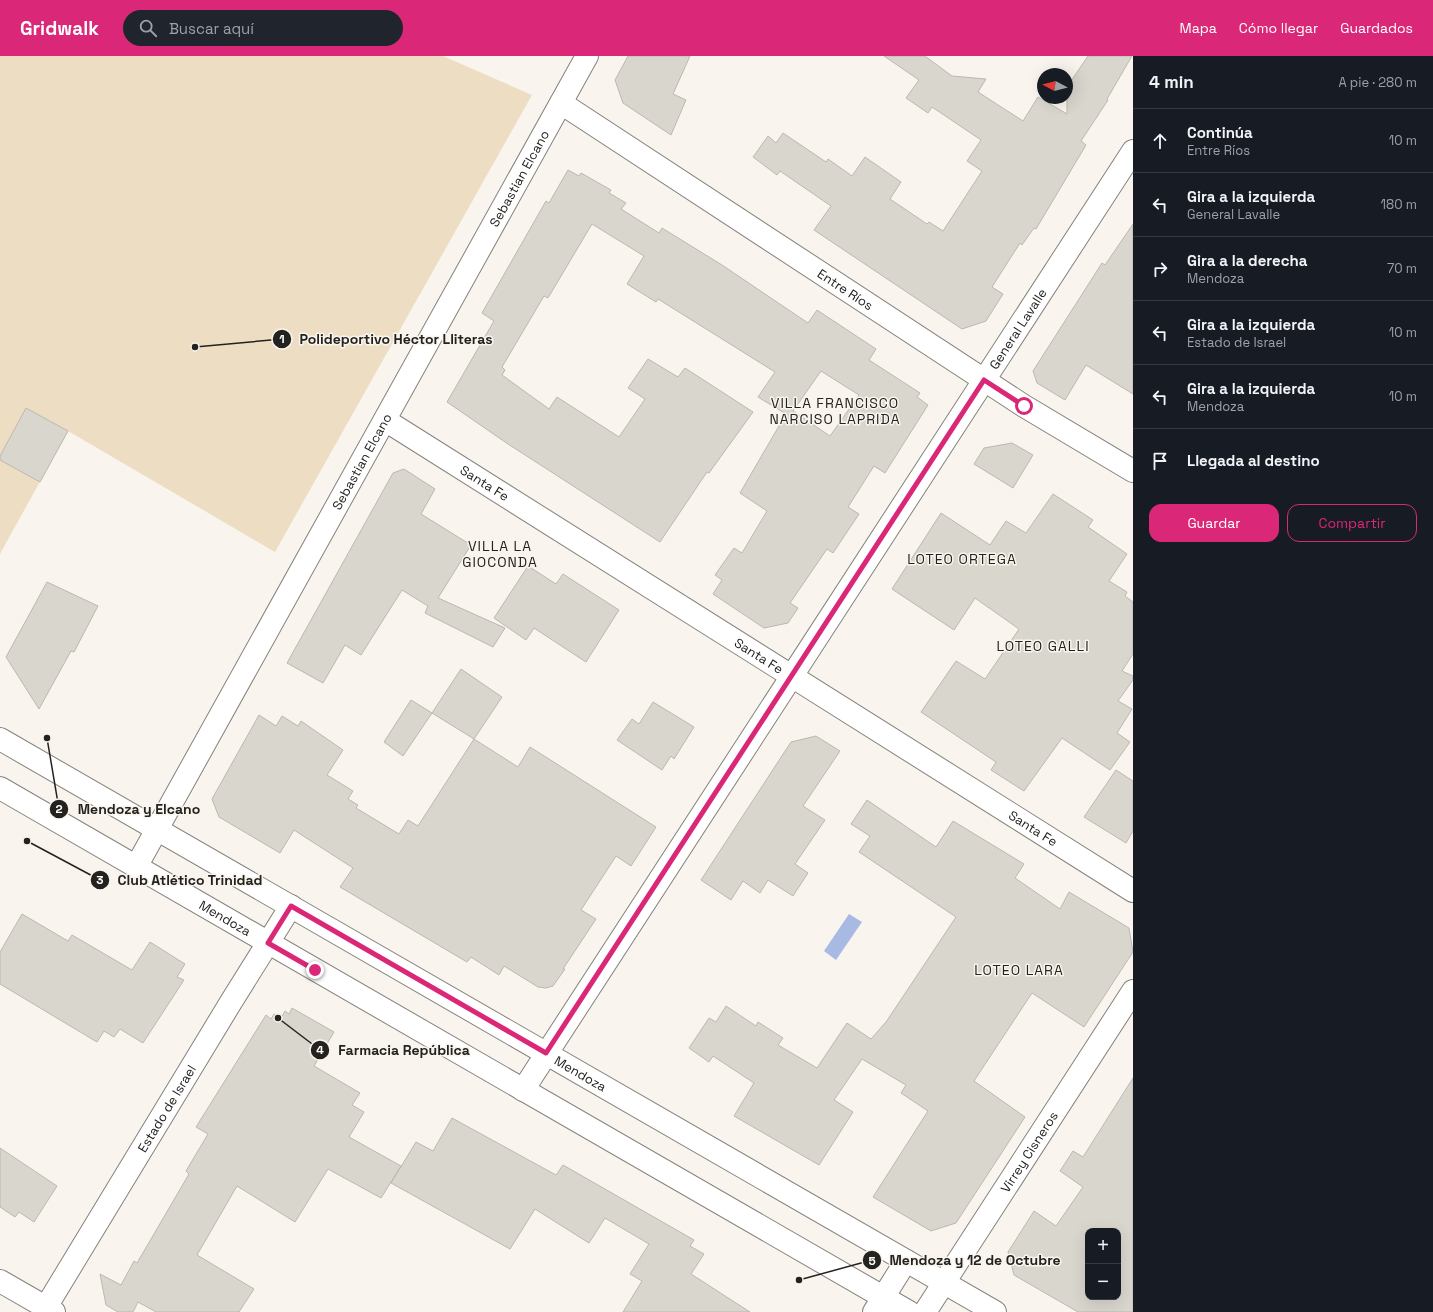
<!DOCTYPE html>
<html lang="es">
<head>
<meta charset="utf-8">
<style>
	body { margin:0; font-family:"Space Grotesk",sans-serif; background:#20242c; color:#f1f3f6 }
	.controls { position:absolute; right:12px; bottom:12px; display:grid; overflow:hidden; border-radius:8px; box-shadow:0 4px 16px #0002 }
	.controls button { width:36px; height:36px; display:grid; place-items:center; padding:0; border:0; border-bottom:1px solid #363941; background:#171b24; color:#f1f3f6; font:20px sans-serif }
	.compass { position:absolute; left:1037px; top:12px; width:36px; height:36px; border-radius:50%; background:#171b24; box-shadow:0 4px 16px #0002; rotate:277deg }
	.stop { position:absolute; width:12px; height:12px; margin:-9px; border:3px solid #db2777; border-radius:50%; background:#fff }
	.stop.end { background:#db2777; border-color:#fff; box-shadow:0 1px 4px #0008 }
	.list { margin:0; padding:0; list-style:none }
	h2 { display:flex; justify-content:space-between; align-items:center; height:52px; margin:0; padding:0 16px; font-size:17px }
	h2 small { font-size:13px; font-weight:400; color:#9ea1a6 }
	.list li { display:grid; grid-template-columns:26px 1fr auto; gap:12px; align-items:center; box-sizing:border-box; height:64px; padding:0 16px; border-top:1px solid #363941 }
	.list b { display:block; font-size:15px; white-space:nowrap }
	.list p { margin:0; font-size:13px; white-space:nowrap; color:#9ea1a6 }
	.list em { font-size:13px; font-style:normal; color:#9ea1a6 }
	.actions { display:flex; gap:8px; padding:12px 16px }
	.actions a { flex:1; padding:9px 0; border:1px solid #db2777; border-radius:12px; text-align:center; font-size:14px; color:#db2777 }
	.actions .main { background:#db2777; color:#fff }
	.icon { flex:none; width:22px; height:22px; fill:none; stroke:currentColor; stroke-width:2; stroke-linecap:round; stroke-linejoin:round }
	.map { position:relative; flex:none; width:1133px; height:1256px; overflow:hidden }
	header { display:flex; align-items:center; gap:24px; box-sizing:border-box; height:56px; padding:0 20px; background:#db2777; color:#fff }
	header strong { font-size:19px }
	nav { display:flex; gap:22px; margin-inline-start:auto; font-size:14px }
	.search { width:280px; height:36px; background:#20242c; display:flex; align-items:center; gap:10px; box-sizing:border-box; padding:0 14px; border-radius:22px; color:#9ea1a6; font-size:15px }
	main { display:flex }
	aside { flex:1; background:#171b24 }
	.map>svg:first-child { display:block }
	.green { fill:#eddec3 }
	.water { fill:#a8b9e3 }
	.building { fill:#d9d6ce; stroke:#bcb8b1; fill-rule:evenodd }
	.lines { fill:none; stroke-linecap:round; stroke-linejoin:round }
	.street-casing { stroke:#85827b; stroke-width:24 }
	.secondary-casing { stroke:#85827b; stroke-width:24 }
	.primary-casing { stroke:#85827b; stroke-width:24 }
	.street { stroke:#fff; stroke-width:22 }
	.secondary { stroke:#fff; stroke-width:22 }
	.primary { stroke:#fff; stroke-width:22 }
	.route { stroke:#db2777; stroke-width:5 }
	.labels { text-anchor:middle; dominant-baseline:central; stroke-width:3; stroke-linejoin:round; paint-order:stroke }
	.street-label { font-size:13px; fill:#23221f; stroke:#f9f5ee }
	.neighbourhood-label { font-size:14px; letter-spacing:1px; fill:#23221f; stroke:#f9f5ee }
	.leader { fill:none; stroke:#23221f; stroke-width:1.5 }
	.callout-dot { fill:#23221f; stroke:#f9f5ee; stroke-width:1.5 }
	.mark-label { font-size:12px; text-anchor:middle; font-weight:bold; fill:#fff }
	.callout-label { font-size:14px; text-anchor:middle; font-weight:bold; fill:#23221f; stroke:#f9f5ee; stroke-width:3; stroke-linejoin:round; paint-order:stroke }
</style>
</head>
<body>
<header>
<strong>Gridwalk</strong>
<div class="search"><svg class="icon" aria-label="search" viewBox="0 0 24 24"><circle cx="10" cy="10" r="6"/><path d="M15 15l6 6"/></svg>Buscar aquí</div>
<nav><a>Mapa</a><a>Cómo llegar</a><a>Guardados</a></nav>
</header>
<main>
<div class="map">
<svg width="1133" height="1256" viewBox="0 0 1133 1256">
	<rect width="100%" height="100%" fill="#f9f5ee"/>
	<path class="green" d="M0,0H443L532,39L275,496L68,375L0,498Z"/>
	<path class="water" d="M849,858L862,866L836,904L824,895Z"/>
	<path class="building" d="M628,0H690L673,38L686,44L671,79L623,47L615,24Z
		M884,0H925L952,20L986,23L978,36L1023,65L1038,41L1067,58V31L1088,0H1132L1107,43L1108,44L1081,85L1086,89L1036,173L1034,172L1022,189L1020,187L992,231L1003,238L986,265L962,273L814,174L831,150L780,115L777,119L753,101L768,80L776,87L783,77L826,106L828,103L852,120L865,101L901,126L890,143L927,168L929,166L943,175L982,115L967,105L981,84L932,51L928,57L906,42L919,24Z
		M568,114L579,120L581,117L611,134L609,137L626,147L621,153L659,177L662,172L722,209L808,267L817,254L876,293L869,304L920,337L917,341L928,349L885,417L874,410L848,451L859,458L833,497L827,493L790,547L798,552L788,567L764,572L713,538L722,524L715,519L734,492L742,497L767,455L740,437L786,358L758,341L775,316L658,243L656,246L627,228L644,200L592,168L548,242L544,240L502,311L505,314L502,319L549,353L557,341L619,381L645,343L628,332L648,303L678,321L685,312L753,356L709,417L707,416L660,486L508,388L447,346L494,265L482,257L546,145L549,147ZM821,315L859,339L830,380L793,355Z
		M1133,168V338L1086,309L1065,344L1037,327L1033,315L1102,207L1105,209Z
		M26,352L68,375L40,426L0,404V400Z
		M1012,387L1033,399L1013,432L974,408L984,392Z
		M404,413L435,433L421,458L471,489L438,542L505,572L493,591L425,557L428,550L402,534L361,599L345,589L323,627L287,607L393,417Z
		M1053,438L1093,464L1088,471L1127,498L1109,525L1127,536L1125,540L1133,546V598L1122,615L1133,620V624L1118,645L1132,653L1117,677L1130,686L1110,714L1062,682L1024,735L991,714L996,706L921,656L956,605L985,623L1019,573L975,542L954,574L892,533L941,457L990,489L1006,465L1026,477Z
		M528,510L556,528L563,518L619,554L586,606L534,572L526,584L494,562Z
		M47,526L98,550L74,596L71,595L39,653L6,601Z
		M461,613L502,641L474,683L432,657Z
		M411,644L432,657L403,700L384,686Z
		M653,646L694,671L674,703L671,700L662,714L617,684L632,663L639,668Z
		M259,659L276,670L282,660L298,670L301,665L343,694L327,719L353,735L348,743L358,749L356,752L399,778L408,764L418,770L474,683L518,711L530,691L656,771L631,810L616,800L581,854L596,863L563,913H565L553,930L546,932L538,931L504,910L499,919L471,901L467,906L340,831L353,812L294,774L280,797L219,761L212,743Z
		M816,680L840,695L803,750L825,764L795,808L808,817L793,840L768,824L760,837L743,825L731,844L701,824L791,686Z
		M1116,714L1133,725V775L1126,787L1084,761Z
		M867,744L936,791L953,765L1024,808L1015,822L1060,853L1069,836L1129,872L1133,896L1084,971L1032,937L974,1025L1025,1061L956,1167L931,1175L873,1141L928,1055L901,1037L906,1029L862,1003L834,1044L853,1056L819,1109L734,1060L754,1027L713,1000L709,1006L689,992L709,962L716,966L726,950L756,970L758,966L783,982L778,989L817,1012L847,967L871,983L886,966L956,861L859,796L870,780L851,768Z
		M22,858L68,885L72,879L132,914L150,886L185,908L177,921L184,924L143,987L120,973L114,981L104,975L97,986L0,928V896Z
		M292,952L334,976L314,1010L360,1037L352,1049L364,1056L349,1081L401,1110L381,1142L328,1113L295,1166L237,1130L197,1199L254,1233L239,1256H156L138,1246L133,1256H118L106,1249L100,1218L121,1229L134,1205L137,1207L189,1118L186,1115L208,1078L196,1071L266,959L271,963L274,958L281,962L285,955L289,958Z
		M1133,1022V1256H1078L1014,1219L1008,1196L1034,1155L1056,1170L1083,1131L1060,1115L1073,1095L1083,1101ZM1088,1175H1118V1241H1088Z
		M452,1062L556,1119L563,1109L694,1184L690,1190L704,1198L691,1218L750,1256H623L642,1225L630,1218L649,1188L605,1162L589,1187L535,1153L510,1193L391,1127L416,1086L433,1095Z
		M0,1092L57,1130L34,1166L19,1156L15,1161L0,1151Z"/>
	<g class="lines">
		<defs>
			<g id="street">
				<path id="s1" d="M561,47L1024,350L1133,415"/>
				<path id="s2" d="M385,364L1133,835"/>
				<path id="s3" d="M523,1034L1133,95"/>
				<path d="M0,1225L54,1256"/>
				<path d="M874,1256L906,1205"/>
				<path id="s4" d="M925,1256L1133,935"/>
			</g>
			<g id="secondary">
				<path id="s5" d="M136,811L587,0"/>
				<path id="s6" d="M43,1256L231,946L291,850"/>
			</g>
			<g id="primary">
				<path id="s7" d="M0,683L995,1256"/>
				<path id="s8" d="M0,732L909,1256"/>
			</g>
		</defs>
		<use href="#street" class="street-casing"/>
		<use href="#secondary" class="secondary-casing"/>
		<use href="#primary" class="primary-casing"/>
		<use href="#street" class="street"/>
		<use href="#secondary" class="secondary"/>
		<use href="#primary" class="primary"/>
	</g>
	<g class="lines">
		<path class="route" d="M315,914L268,887L291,850L546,997L984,324L1024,350"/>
	</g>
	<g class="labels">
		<g class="street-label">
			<text stroke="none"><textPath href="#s5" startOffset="788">Sebastian Elcano</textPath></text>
			<text stroke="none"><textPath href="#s1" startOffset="340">Entre Ríos</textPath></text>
			<text stroke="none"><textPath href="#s3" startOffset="908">General Lavalle</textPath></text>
			<text stroke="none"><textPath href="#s5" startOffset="464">Sebastian Elcano</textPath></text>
			<text stroke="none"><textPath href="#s2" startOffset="118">Santa Fe</textPath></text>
			<text stroke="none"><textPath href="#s2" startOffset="442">Santa Fe</textPath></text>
			<text stroke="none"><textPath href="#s2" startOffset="766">Santa Fe</textPath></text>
			<text stroke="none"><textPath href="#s8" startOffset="260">Mendoza</textPath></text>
			<text stroke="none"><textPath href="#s7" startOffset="670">Mendoza</textPath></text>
			<text stroke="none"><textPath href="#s6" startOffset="238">Estado de Israel</textPath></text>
			<text stroke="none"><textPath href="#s4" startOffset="191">Virrey Cisneros</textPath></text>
		</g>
		<g class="neighbourhood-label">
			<text x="835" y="347">VILLA FRANCISCO<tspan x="835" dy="16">NARCISO LAPRIDA</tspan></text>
			<text x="500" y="490">VILLA LA<tspan x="500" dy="16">GIOCONDA</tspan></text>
			<text x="962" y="503">LOTEO ORTEGA</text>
			<text x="1043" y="590">LOTEO GALLI</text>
			<text x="1019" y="914">LOTEO LARA</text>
		</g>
	</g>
	<path class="leader" d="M195 291L282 283M47 682L59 753M27 785L100 824M278 962L320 994M799 1224L872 1204"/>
	<g class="callout-dot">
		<circle cx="195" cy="291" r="4"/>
		<circle cx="47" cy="682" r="4"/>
		<circle cx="27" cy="785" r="4"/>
		<circle cx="278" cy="962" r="4"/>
		<circle cx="799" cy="1224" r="4"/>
		<circle cx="282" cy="283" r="10"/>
		<circle cx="59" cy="753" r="10"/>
		<circle cx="100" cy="824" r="10"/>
		<circle cx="320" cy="994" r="10"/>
		<circle cx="872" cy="1204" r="10"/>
	</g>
	<g class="mark-label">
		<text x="282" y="287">1</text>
		<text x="59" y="757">2</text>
		<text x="100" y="828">3</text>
		<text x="320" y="998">4</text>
		<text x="872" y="1209">5</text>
	</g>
	<g class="callout-label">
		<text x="396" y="288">Polideportivo Héctor Lliteras</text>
		<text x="139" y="758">Mendoza y Elcano</text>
		<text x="190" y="829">Club Atlético Trinidad</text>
		<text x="404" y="999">Farmacia República</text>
		<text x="975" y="1209">Mendoza y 12 de Octubre</text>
	</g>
</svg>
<div class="controls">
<button>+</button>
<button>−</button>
</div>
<svg class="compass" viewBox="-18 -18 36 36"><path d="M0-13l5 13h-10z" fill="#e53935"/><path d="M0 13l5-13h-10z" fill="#9ea1a6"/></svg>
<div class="stop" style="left:1024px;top:350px"></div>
<div class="stop end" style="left:315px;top:914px"></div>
</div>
<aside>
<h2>4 min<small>A pie · 280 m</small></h2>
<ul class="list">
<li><svg class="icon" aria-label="ahead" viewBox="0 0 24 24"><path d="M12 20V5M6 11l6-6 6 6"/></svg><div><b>Continúa</b><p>Entre Ríos</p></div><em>10 m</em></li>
<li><svg class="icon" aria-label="left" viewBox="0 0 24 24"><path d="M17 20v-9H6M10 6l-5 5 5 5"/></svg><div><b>Gira a la izquierda</b><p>General Lavalle</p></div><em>180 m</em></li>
<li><svg class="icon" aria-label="right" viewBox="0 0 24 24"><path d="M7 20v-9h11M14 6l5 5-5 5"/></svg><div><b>Gira a la derecha</b><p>Mendoza</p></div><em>70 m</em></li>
<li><svg class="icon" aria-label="left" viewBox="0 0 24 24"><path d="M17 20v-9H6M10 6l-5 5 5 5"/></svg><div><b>Gira a la izquierda</b><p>Estado de Israel</p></div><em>10 m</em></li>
<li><svg class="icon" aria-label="left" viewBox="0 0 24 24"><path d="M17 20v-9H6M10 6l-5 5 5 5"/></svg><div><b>Gira a la izquierda</b><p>Mendoza</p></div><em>10 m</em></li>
<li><svg class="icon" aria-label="arrive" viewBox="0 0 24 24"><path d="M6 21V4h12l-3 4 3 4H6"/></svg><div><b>Llegada al destino</b></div></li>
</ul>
<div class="actions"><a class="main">Guardar</a><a>Compartir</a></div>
</aside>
</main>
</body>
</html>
